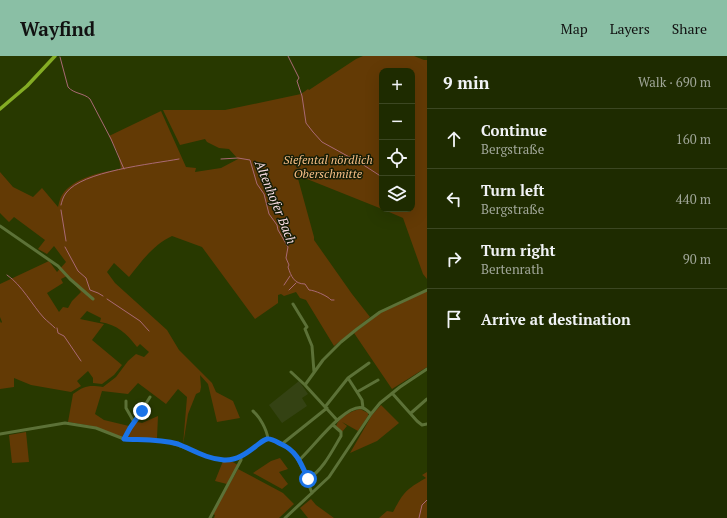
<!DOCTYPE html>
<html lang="en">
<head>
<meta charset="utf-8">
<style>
	body { margin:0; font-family:"PT Serif",serif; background:#26330a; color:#f1f3f6 }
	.controls { position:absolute; right:12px; top:12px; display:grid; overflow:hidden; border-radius:8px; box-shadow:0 4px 16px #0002 }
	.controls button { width:36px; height:36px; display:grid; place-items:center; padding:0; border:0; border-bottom:1px solid #3c4722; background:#1e2b00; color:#f1f3f6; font:20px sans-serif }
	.stop { position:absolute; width:12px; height:12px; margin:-9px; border:3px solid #1a73e8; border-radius:50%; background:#fff }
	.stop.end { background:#1a73e8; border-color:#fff; box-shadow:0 1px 4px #0008 }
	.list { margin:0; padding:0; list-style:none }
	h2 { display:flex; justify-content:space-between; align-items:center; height:52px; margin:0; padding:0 16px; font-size:17px }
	h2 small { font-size:13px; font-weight:400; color:#a1a799 }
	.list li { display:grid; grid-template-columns:26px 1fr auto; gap:12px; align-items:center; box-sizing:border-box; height:60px; padding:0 16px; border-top:1px solid #3c4722 }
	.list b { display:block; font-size:15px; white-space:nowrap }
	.list p { margin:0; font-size:13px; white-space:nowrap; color:#a1a799 }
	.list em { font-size:13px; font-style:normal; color:#a1a799 }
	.icon { flex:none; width:22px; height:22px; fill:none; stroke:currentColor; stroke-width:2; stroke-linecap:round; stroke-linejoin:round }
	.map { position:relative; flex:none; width:427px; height:462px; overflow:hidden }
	header { display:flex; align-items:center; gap:24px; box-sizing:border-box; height:56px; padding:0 20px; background:#8abfa5; color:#111 }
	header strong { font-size:19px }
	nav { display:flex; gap:22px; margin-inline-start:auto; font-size:14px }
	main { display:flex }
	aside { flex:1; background:#1e2b00 }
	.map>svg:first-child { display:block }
	.built { fill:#344213 }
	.green { fill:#633a05; fill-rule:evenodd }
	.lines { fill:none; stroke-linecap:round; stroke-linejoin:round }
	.stream { stroke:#a96974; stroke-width:1 }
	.minor { stroke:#5c7137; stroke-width:3 }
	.major { stroke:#84ad24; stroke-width:3.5 }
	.route { stroke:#1a73e8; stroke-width:5 }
	.labels { text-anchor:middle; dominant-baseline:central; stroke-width:3; stroke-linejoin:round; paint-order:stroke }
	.park-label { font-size:12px; font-style:italic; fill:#f6bd85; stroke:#151d07 }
	.water-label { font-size:13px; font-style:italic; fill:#f8dbe1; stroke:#151d07 }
</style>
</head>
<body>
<header>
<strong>Wayfind</strong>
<nav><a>Map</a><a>Layers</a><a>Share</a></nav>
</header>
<main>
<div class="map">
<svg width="427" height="462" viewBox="0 0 427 462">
	<rect width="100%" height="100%" fill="#283900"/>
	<path class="built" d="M299,325L308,338L302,342L307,350L282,367L269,349Z"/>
	<path class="green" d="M363,0H414L424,4H427V223L423,218L403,162L382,153H412V15H382V153L297,119L314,181V184L352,238L370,261L334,290L306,244L300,242L296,236L284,240L281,238L278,239V247L255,263L202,191L172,180C153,189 141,206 129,221L114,207L107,216L115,227L167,274L179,294L212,327L216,336L233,345L240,362L217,366L208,328L200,319L201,331L200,336L196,338L188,358L183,389L187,341L178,333L166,348L138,327L128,338L102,335L95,358L104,364L129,370L122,381L92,370L68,366L73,338C85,330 88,329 103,331L116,321L128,305L136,298L144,301L149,296L140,288L137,291C126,277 118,269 100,266L101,262L87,255L80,263L104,268L92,284L122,309L114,319L102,328L93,327V322L88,315L77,325L81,330L71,336L31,329L14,322V331L0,333V265L1,267L2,266L0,261V228L49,205L57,216L66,206L54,190L47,198L38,193L45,184L14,161L9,166L0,157V116L13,131L33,141L42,132L58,151C59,147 60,142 62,139C74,121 102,116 121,113L118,97L109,80L161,55L186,111L196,112L195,116L221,112L238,103L229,93L219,92L207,86L205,83L180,89L163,54H225L301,38L308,33L309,34L356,3ZM67,220L81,236L72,245L68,252L63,251L59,256L47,237L63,227L61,223Z
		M427,235V311L392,333L354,277L380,257Z
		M381,349L399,367L377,385L350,397L372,359Z
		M360,353L368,357V360L358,375L342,366L347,370L342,376L336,370C339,361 351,355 360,353Z
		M158,360L157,382H127L126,380L133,368L138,366L142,367Z
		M26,376L29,406L12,407L9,379Z
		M280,402L288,413L279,416L288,428L282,433L253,417L271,405Z
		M223,405H231L238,409L227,428L215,425Z
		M238,413L283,437L294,448L279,462H214L215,459L213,458Z
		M427,416V462H379L387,455L393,456C404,436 405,434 426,422L422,419Z
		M311,443L316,449L334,462H308L300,452Z"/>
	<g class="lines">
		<path class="stream" d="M288,0L299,22L297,25L302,40L306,67L313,76L322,86L362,108L382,121
			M60,1L68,31C74,38 84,37 90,43L111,83L124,113
			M221,103L238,102L250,104L257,128L264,138L269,158L277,169L278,174L288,191L286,202L289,209L288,211C291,220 294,228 305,228L309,234C314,234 328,240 331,244H334
			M61,149C62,145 63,141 66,137C82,115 152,108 179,103
			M61,154L66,185
			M65,191L78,215L86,222L90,234L98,237L103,240
			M7,219C22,229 32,249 44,262C47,265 51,268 55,272
			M284,229L290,220
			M289,234L296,227
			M107,243L140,265L149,275
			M57,272L58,277L64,280L81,305
			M419,462L422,449L427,444"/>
		<path class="minor" d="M0,170L58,210L70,223L93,243
			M293,248L307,271L305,273L312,290L314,316
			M291,316L305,329L337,364
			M348,322L357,336L378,324
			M305,329L323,304L341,286L357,273L380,256L427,234
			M357,336L362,344L363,352
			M392,337L417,365L422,369L427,368
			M126,345V352L134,366
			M325,351L348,322L369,307
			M253,355C260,361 267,374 268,383
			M411,357L427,343
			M0,378L65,367L96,372L124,383H147L168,386L178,389L209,401L224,405L229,404L241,401L262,386L268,383C300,391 301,411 312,437
			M124,383L150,341
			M282,388L327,352
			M299,404C312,393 346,346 363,352C366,353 369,356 371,358
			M308,423C323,414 332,395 341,380V376L333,369
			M210,462L241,404V401
			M285,462L329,421L371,358L380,347L400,331L427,313"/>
		<path class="major" d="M0,53L27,30L55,0"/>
	</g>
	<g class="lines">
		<path class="route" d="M142,355L130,372L124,383C142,384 160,383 178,388C193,394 207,403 224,404C236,405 247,397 256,390C259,388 263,384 267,383C271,382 277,386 281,388C297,395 301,407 308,423"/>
	</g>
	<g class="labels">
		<g class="park-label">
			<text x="328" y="103">Siefental nördlich<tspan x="328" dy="14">Oberschmitte</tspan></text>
		</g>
		<g class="water-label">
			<text transform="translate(276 146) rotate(68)">Altenhofer Bach</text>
		</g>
	</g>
</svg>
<div class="controls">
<button>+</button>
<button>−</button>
<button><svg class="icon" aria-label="locate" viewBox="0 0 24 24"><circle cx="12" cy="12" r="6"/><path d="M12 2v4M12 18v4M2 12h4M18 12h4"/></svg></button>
<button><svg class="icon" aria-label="layers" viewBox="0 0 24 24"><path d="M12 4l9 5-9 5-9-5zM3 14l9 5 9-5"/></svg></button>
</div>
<div class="stop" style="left:308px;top:423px"></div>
<div class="stop end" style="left:142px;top:355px"></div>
</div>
<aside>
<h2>9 min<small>Walk · 690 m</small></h2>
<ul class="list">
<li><svg class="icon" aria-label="ahead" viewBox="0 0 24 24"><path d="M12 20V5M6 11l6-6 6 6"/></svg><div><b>Continue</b><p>Bergstraße</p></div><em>160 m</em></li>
<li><svg class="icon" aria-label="left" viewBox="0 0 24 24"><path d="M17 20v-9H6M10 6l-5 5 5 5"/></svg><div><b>Turn left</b><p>Bergstraße</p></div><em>440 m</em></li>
<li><svg class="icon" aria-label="right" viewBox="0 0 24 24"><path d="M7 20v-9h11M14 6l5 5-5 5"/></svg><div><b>Turn right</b><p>Bertenrath</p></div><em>90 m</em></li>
<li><svg class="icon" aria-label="arrive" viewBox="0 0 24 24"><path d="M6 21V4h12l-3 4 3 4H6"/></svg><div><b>Arrive at destination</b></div></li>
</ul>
</aside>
</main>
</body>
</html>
